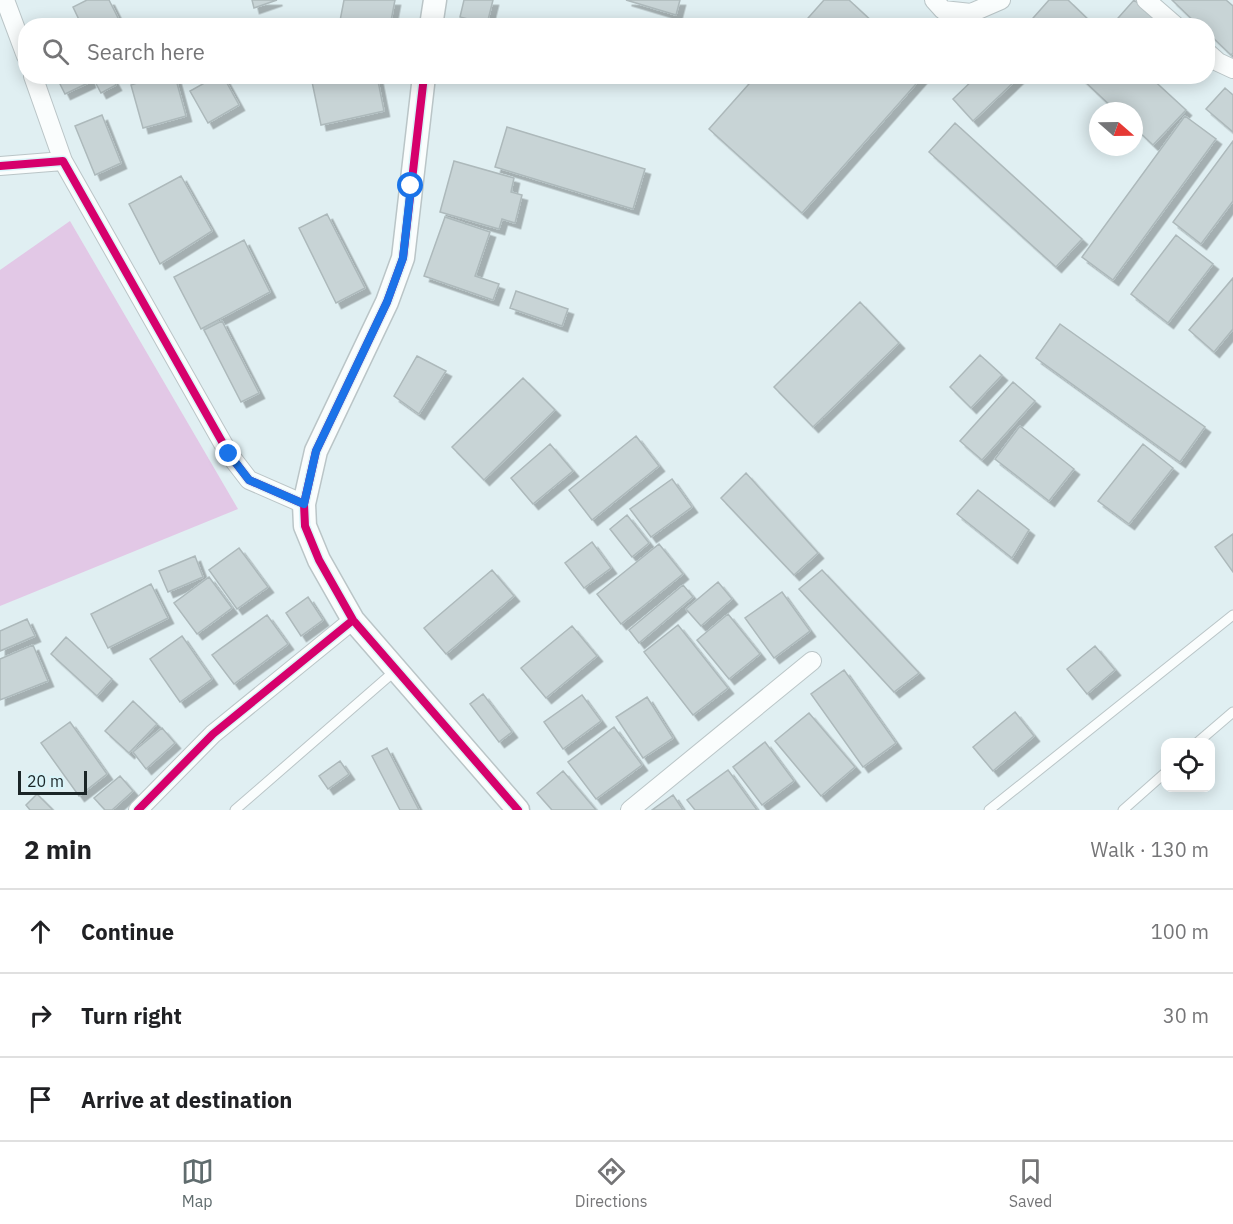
<!DOCTYPE html>
<html lang="en">
<head>
<meta charset="utf-8">
<style>
	body { margin:0; font-family:"IBM Plex Sans",sans-serif; background:#f6f6f6; color:#202124 }
	.controls { position:absolute; right:18px; bottom:18px; display:grid; overflow:hidden; border-radius:12px; box-shadow:0 3px 15px #0003 }
	.controls button { width:54px; height:54px; display:grid; place-items:center; padding:0; border:0; border-bottom:2px solid #e0e0e0; background:#fff; color:#202124; font:30px sans-serif }
	.compass { position:absolute; left:1089px; top:102px; width:54px; height:54px; border-radius:50%; background:#fff; box-shadow:0 3px 15px #0003; rotate:110deg }
	.scale { position:absolute; left:18px; bottom:15px; width:69px; box-sizing:border-box; padding-left:6px; border:3px solid #1b2527; border-top:0; font-size:16px; line-height:21px; white-space:nowrap; color:#1b2527; -webkit-text-stroke:4px #d9f4f9; paint-order:stroke }
	.stop { position:absolute; width:18px; height:18px; margin:-14px; border:4px solid #1a73e8; border-radius:50%; background:#fff }
	.stop.end { background:#1a73e8; border-color:#fff; box-shadow:0 2px 6px #0008 }
	.list { margin:0; padding:0; list-style:none }
	h2 { display:flex; justify-content:space-between; align-items:center; height:78px; margin:0; padding:0 24px; font-size:26px }
	h2 small { font-size:20px; font-weight:400; color:#757577 }
	.list li { display:grid; grid-template-columns:39px 1fr auto; gap:18px; align-items:center; box-sizing:border-box; height:84px; padding:0 24px; border-top:2px solid #e0e0e0 }
	.list b { display:block; font-size:22px; white-space:nowrap }
	.list em { font-size:20px; font-style:normal; color:#757577 }
	.icon { flex:none; width:33px; height:33px; fill:none; stroke:currentColor; stroke-width:2; stroke-linecap:round; stroke-linejoin:round }
	.map { position:relative; flex:none; width:1233px; height:810px; overflow:hidden }
	.search { position:absolute; background:#fff; box-shadow:0 3px 15px #0003; left:18px; right:18px; top:18px; height:66px; display:flex; align-items:center; gap:15px; box-sizing:border-box; padding:0 21px; border-radius:24px; color:#757577; font-size:22px }
	.sheet { height:330px; background:#fff }
	nav { display:flex; justify-content:space-around; align-items:center; box-sizing:border-box; height:84px; border-top:2px solid #e0e0e0; background:#fff; font-size:16px; color:#757577 }
	nav a { display:grid; justify-items:center; gap:3px }
	nav .on { color:#606c6e }
	.map>svg:first-child { display:block }
	.forest { fill:#e2c8e6 }
	.building { fill:#c8d4d6; stroke:#adb9bb; stroke-width:1.5; filter:url(#shadow) }
	.lines { fill:none; stroke-linecap:round; stroke-linejoin:round }
	.service-casing { stroke:#bac5c7; stroke-width:11 }
	.minor-casing { stroke:#bac5c7; stroke-width:20 }
	.tertiary-casing { stroke:#bac5c7; stroke-width:25 }
	.service { stroke:#fafdfd; stroke-width:9 }
	.minor { stroke:#fafdfd; stroke-width:18 }
	.tertiary { stroke:#fafdfd; stroke-width:22 }
	.cycleway-casing { stroke:#d9f4f9; stroke-width:11 }
	.cycleway { stroke:#d6006c; stroke-width:8 }
	.route { stroke:#1a73e8; stroke-width:8 }
</style>
</head>
<body>
<div class="map">
<svg width="1233" height="810" viewBox="0 0 1233 810">
	<defs>
		<filter id="shadow"><feDropShadow dx="5.5" dy="5.5" stdDeviation="0" flood-color="#0004"/></filter>
	</defs>
	<rect width="100%" height="100%" fill="#e0eff2"/>
	<path class="forest" d="M70,221L238,509L0,606V270Z"/>
	<path class="building" d="M87,0H109L118,18L102,26H82L73,7Z
		M252,0H277L254,8Z
		M344,0H395L390,26H339Z
		M464,0H493L487,24L460,17Z
		M626,0H680L676,15Z
		M824,0H849L877,26H801Z
		M1049,0H1068L1095,26H1026Z
		M1134,0L1164,26H1111Z
		M1172,0H1226L1233,6V53L1231,55L1208,33V26H1199Z
		M56,76H88L90,82L65,94Z
		M92,76H111L116,85L101,93Z
		M158,76H175L186,116L143,128L131,85Z
		M217,76H223L239,105L208,123L190,91Z
		M377,76L384,111L321,125L311,77Z
		M756,76H923L802,213L709,129Z
		M977,76H1020L973,121L953,99Z
		M1079,76H1149L1186,110L1153,145L1134,127V111H1116Z
		M1225,88L1233,95V132L1206,109Z
		M102,115L121,163L95,175L75,126Z
		M1185,116L1216,139L1113,280L1082,257Z
		M955,123L1082,239L1056,267L929,152Z
		M507,127L645,169L633,209L495,167Z
		M1233,141V201L1201,244L1173,222Z
		M454,161L514,178L511,192L522,195L515,223L502,219L499,229L440,212Z
		M181,176L212,231L160,264L129,204Z
		M327,214L365,288L336,303L299,228Z
		M445,217L490,232L475,276L499,284L493,300L424,276Z
		M1176,235L1213,264L1168,323L1131,294Z
		M244,240L270,292L201,329L174,277Z
		M1233,278V329L1214,352L1189,330Z
		M516,291L568,309L562,326L510,308Z
		M860,302L899,343L813,427L774,387Z
		M222,321L259,393L241,402L204,330Z
		M1060,324L1205,427L1180,462L1036,358Z
		M980,355L1002,375L971,408L950,387Z
		M417,356L446,371L419,414L394,396Z
		M523,378L555,410L484,480L452,447Z
		M1013,382L1035,401L982,460L960,441Z
		M1020,426L1074,469L1049,501L995,459Z
		M636,436L659,466L592,520L569,490Z
		M550,444L573,471L533,504L511,478Z
		M1143,444L1173,468L1129,524L1098,501Z
		M746,473L818,553L794,575L721,498Z
		M672,479L692,507L651,537L630,509Z
		M978,490L1029,530L1012,558L957,514Z
		M627,515L649,543L632,557L610,529Z
		M1233,534V572L1215,547Z
		M592,542L611,568L584,588L565,563Z
		M659,544L683,574L621,624L597,594Z
		M239,548L268,587L237,609L209,570Z
		M195,556L203,577L168,592L159,571Z
		M492,570L514,596L446,654L424,628Z
		M822,570L919,673L894,692L799,589Z
		M209,577L232,608L197,634L174,603Z
		M718,582L732,599L701,626L686,609Z
		M151,584L168,618L108,648L91,614Z
		M683,585L693,597L639,643L629,630Z
		M782,592L810,631L774,658L745,618Z
		M308,597L323,620L301,636L286,613Z
		M728,614L760,654L729,679L697,640Z
		M267,615L288,644L234,684L212,655Z
		M27,619L35,636L0,651V631Z
		M678,625L728,688L693,715L644,652Z
		M572,626L597,656L546,698L521,668Z
		M182,636L212,679L180,702L150,659Z
		M66,637L112,679L97,696L51,654Z
		M33,645L48,681L0,700V659Z
		M1095,646L1115,670L1087,694L1067,669Z
		M844,670L896,743L863,767L811,694Z
		M483,694L512,732L499,742L470,704Z
		M582,695L601,721L563,749L544,722Z
		M647,697L673,738L643,758L616,717Z
		M133,701L157,724L129,753L105,731Z
		M1015,712L1034,736L993,771L973,747Z
		M809,713L855,767L821,796L775,741Z
		M70,722L107,774L79,796L41,743Z
		M614,727L642,765L596,799L568,762Z
		M162,728L175,743L146,769L133,752Z
		M765,742L794,781L762,805L733,767Z
		M387,748L419,810H400L372,756Z
		M340,761L349,774L328,789L319,776Z
		M728,770L757,810H695L687,800Z
		M563,771L596,810H552L537,793Z
		M120,776L133,791L112,810H105L94,798Z
		M37,794L53,810H30L26,805Z
		M673,795L683,810H652Z"/>
	<g class="lines">
		<defs>
			<path id="service" d="M1198,742L1233,712
				M235,810L396,670
				M989,810L1233,615
				M1123,810L1166,772"/>
			<path id="minor" d="M5,0L26,56
				M934,0L943,10L971,13L1001,0
				M1146,0L1176,26
				M1208,53L1218,62L1233,69
				M33,76L63,161
				M0,166L63,161L229,454L249,480L304,504
				M138,810L213,734L353,620
				M630,810L812,661"/>
			<path id="tertiary" d="M431,26L435,0
				M424,76L403,258L387,302L316,451L304,504L305,526L319,560L353,620L518,810"/>
		</defs>
		<use href="#service" class="service-casing"/>
		<use href="#minor" class="minor-casing"/>
		<use href="#tertiary" class="tertiary-casing"/>
		<use href="#service" class="service"/>
		<use href="#minor" class="minor"/>
		<use href="#tertiary" class="tertiary"/>
		<defs>
			<path id="cycleway" d="M424,76L403,258L387,302L316,451L304,504L305,526L319,560L353,620L518,810
				M0,166L63,161L229,454L249,480L304,504
				M138,810L213,734L353,620"/>
		</defs>
		<use href="#cycleway" class="cycleway-casing"/>
		<use href="#cycleway" class="cycleway"/>
	</g>
	<g class="lines">
		<path class="route" d="M229,454L249,480L304,504L316,451L387,302L403,258L411,186"/>
	</g>
</svg>
<div class="controls">
<button><svg class="icon" aria-label="locate" viewBox="0 0 24 24"><circle cx="12" cy="12" r="6"/><path d="M12 2v4M12 18v4M2 12h4M18 12h4"/></svg></button>
</div>
<svg class="compass" viewBox="-18 -18 36 36"><path d="M0-13l5 13h-10z" fill="#e53935"/><path d="M0 13l5-13h-10z" fill="#757577"/></svg>
<div class="scale">20 m</div>
<div class="stop" style="left:411px;top:186px"></div>
<div class="stop end" style="left:229px;top:454px"></div>
<div class="search"><svg class="icon" aria-label="search" viewBox="0 0 24 24"><circle cx="10" cy="10" r="6"/><path d="M15 15l6 6"/></svg>Search here</div>
</div>
<section class="sheet">
<h2>2 min<small>Walk · 130 m</small></h2>
<ul class="list">
<li><svg class="icon" aria-label="ahead" viewBox="0 0 24 24"><path d="M12 20V5M6 11l6-6 6 6"/></svg><div><b>Continue</b></div><em>100 m</em></li>
<li><svg class="icon" aria-label="right" viewBox="0 0 24 24"><path d="M7 20v-9h11M14 6l5 5-5 5"/></svg><div><b>Turn right</b></div><em>30 m</em></li>
<li><svg class="icon" aria-label="arrive" viewBox="0 0 24 24"><path d="M6 21V4h12l-3 4 3 4H6"/></svg><div><b>Arrive at destination</b></div></li>
</ul>
</section>
<nav>
<a class="on"><svg class="icon" aria-label="map" viewBox="0 0 24 24"><path d="M3 6l6-2 6 2 6-2v14l-6 2-6-2-6 2zM9 4v14M15 6v14"/></svg>Map</a>
<a><svg class="icon" aria-label="directions" viewBox="0 0 24 24"><path d="M12 3l9 9-9 9-9-9zM9 14v-3h6M13 9l2 2-2 2"/></svg>Directions</a>
<a><svg class="icon" aria-label="saved" viewBox="0 0 24 24"><path d="M7 4h10v16l-5-4-5 4z"/></svg>Saved</a>
</nav>
</body>
</html>
